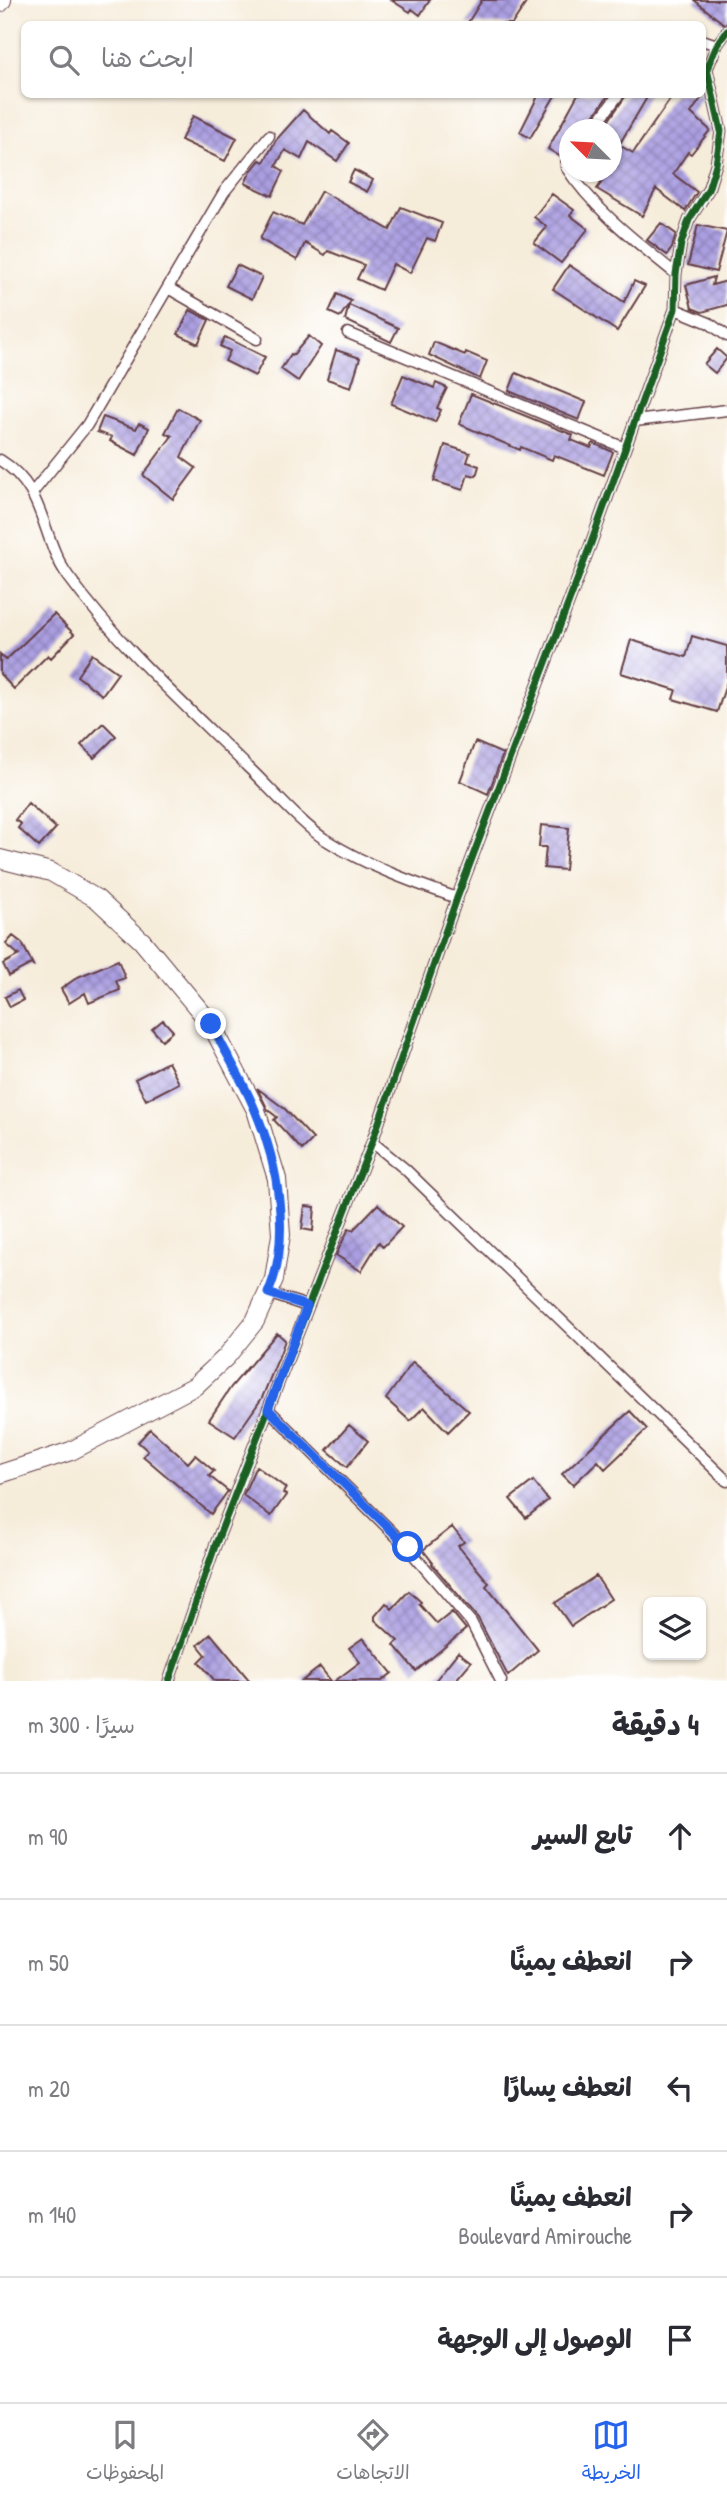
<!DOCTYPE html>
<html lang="ar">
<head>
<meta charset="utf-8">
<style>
	body { margin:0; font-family:"Patrick Hand","Playpen Sans Arabic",sans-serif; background:#f7f7f7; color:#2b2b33; direction:rtl }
	.controls { position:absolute; right:21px; bottom:21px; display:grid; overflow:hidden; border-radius:10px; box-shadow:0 2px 5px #0004 }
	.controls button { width:63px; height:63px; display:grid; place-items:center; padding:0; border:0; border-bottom:2px solid #e1e1e2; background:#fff; color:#2b2b33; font:35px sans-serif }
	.compass { position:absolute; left:559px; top:119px; width:63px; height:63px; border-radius:50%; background:#fff; box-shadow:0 2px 5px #0004; rotate:294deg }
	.stop { position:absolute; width:21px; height:21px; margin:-16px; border:5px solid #2563eb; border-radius:50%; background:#fff }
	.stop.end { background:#2563eb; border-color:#fff; box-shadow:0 2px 7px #0008 }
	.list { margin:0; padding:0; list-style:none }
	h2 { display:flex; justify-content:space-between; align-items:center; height:91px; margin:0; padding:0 28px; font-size:30px }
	h2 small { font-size:23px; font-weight:400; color:#7c7c81 }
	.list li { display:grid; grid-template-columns:46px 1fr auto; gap:21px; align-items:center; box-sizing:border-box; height:126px; padding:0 28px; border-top:2px solid #e1e1e2 }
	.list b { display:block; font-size:26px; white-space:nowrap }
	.list p { margin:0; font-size:23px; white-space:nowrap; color:#7c7c81 }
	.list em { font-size:23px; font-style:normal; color:#7c7c81 }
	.icon { flex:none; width:38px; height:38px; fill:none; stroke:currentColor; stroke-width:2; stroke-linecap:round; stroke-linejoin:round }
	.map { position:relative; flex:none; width:727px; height:1681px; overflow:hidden; direction:ltr }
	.search { position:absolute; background:#fff; box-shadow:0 2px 5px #0004; left:21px; right:21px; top:21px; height:77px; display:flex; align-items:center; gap:18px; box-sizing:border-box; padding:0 24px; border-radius:10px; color:#7c7c81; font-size:26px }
	.sheet { height:721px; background:#fff }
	nav { display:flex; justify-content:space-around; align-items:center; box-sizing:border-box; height:98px; border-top:2px solid #e1e1e2; background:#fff; font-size:19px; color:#7c7c81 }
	nav a { display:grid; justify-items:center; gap:4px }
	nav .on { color:#2563eb }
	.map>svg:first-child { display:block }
	.building { fill:url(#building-cross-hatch) }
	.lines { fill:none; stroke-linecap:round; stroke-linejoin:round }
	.minor-casing { stroke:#643e45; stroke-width:13 }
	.primary-casing { stroke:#643e45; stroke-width:20 }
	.trunk-casing { stroke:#643e45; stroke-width:20 }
	.minor { stroke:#fff; stroke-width:10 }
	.primary { stroke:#fff; stroke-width:18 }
	.trunk { stroke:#fff; stroke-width:18 }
	.cycleway-casing { stroke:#fff; stroke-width:11 }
	.cycleway { stroke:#1b5e20; stroke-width:7 }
	.route { stroke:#2563eb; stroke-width:9 }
</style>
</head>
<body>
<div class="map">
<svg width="727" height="1681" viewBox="0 0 727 1681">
	<defs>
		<pattern id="building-cross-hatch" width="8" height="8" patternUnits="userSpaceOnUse" patternTransform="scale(1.75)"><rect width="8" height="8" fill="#ab9fe2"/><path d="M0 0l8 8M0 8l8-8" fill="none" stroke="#8d81b7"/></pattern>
	</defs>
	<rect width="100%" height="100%" fill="#fff"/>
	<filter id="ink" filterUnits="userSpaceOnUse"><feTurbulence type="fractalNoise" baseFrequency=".0143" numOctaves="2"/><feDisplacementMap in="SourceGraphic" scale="14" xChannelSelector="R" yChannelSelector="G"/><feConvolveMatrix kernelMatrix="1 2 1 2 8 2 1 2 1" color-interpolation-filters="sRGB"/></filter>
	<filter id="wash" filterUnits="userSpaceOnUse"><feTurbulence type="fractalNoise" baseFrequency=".00686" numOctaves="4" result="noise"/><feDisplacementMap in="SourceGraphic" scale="28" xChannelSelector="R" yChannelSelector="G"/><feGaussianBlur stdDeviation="1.57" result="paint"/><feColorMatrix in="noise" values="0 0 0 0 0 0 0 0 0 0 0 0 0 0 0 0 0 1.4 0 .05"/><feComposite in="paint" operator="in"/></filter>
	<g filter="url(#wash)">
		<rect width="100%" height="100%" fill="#f6ecda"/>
		<g id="blocks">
			<path class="building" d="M391,0H430L420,15L412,9L410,12Z
				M482,0H528L512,24H467Z
				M694,0H727V23L724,24Z
				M539,94H556L530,138L520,132Z
				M578,94H609L584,130H570V151L561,157L548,149Z
				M627,94H649L619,145L633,153L674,94H704L691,113L710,130L691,154L688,152L673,174L697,192L685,211L656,189L642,216L597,189L602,182L584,172H612V130H602Z
				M303,110L330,134L332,131L349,143L337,161L309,142L301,159L285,150L276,166L284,171L272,196L245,183L251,171L260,160L264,162L276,140Z
				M193,116L237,138L225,161L181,140Z
				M354,170L373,180L367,192L348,182Z
				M321,191L390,230L401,207L442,223L435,241L427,238L410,273L393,264L381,290L357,279L364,265L328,251L325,255L305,243L297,260L260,239L273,212L302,225Z
				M552,194L574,210L570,215L588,229L561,263L534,243L547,227L534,217Z
				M661,223L676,234L672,248L667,255L647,240Z
				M698,225L727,231L716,272L688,265Z
				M237,265L262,277L252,299L226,286Z
				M569,265L624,302L634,281L645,286L617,331L553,289Z
				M714,277L712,285L727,281V305L702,312L692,308L686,285Z
				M337,294L351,301L340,317L329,312Z
				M349,305L398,328L391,342L345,320Z
				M190,310L209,320L198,344L178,334Z
				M309,336L321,346L298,381L281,369L291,354L293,355Z
				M225,337L265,357L255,376L225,361L230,351L220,346Z
				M434,342L465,355L466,352L487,361L480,379L429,355Z
				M717,349L727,358L715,373L704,364Z
				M336,350L360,358L351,387L327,379Z
				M516,373L586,402L579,420L509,391Z
				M403,375L434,388L436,383L447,388L437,408L441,410L435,422L391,404Z
				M471,394L573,435L571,440L591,448L593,443L613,452L604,475L554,455L552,460L521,447L520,450L459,424Z
				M178,408L200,420L181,457L196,468L173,499L143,475L172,436L165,433Z
				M103,417L136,429L139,423L149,428L137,455L110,441L112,437L97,432Z
				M445,445L470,453L467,462L479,466L476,476L468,474L463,490L434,481Z
				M54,614L74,634L51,658L48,655L14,689L0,674V654L6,660Z
				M692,636L727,646V681L717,712L673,699L676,690L621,673L631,640L686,657Z
				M92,654L118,673L102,695L77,676Z
				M103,723L116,736L94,758L81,745Z
				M475,742L503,754L488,794L460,781Z
				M28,803L56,828L39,847L18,828L21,824L15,820Z
				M541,825L569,828L565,870L544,868L546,847H539Z
				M13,936L22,943L34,967L31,964L9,976L3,964L19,955L6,944Z
				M118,960L125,978L116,981L120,990L89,1003L85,993L69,1003L61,989L78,977Z
				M18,990L23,1000L10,1007L5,997Z
				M163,1020L173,1031L162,1040L152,1029Z
				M168,1062L179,1083L146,1100L135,1079Z
				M257,1088L285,1109L313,1139L302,1150L274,1120L277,1117L268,1110Z
				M378,1204L402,1227L383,1247L379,1242L361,1271L336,1255L349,1228L353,1230Z
				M305,1206L315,1207L313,1231L302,1229Z
				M277,1333L285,1340L278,1359L262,1398L235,1437L209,1420L231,1387Z
				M413,1362L469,1411L448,1432L424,1407L410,1421L386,1399Z
				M630,1411L647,1429L605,1469L598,1461L573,1485L562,1474Z
				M349,1425L368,1441L347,1467L327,1450Z
				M150,1429L188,1463L195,1455L214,1471L209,1476L228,1491L211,1514L143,1456L148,1451L138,1442Z
				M256,1466L286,1488L283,1493L286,1495L271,1516L243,1495Z
				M533,1481L548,1500L526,1518L510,1499Z
				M452,1527L464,1542L458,1546L489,1583L486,1586L538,1650L508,1676L478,1618L432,1564L433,1563L423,1550Z
				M596,1576L611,1599L571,1626L555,1603Z
				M409,1591L421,1602L419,1604L437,1624L452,1612L466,1629L416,1671L394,1645L398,1641L375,1620V1616L386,1603L392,1609Z
				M211,1634L250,1681H215L199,1662L206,1655L198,1645Z
				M363,1638L392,1673L382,1681H335L360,1662L349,1648Z
				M458,1652L471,1662L455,1681H435Z
				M320,1667L331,1681H302Z"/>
		</g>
	</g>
	<g filter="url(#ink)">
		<use href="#blocks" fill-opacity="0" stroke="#643e45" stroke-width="2"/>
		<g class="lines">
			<defs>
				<path id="minor" d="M702,40L717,45
					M592,130L619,94
					M570,159L566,163V167C594,210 637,242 676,274
					M168,288L257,339
					M675,309L709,323L727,336
					M348,333L625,448
					M635,421L727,410
					M0,460C47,489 40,537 68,576C120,647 186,706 249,768C271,789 302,825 326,840C367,866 412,882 457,898
					M33,492L87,425L224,192L269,136
					M372,1142L405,1169L727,1481
					M268,1293L307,1306
					M268,1409L407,1547L471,1622L501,1681
					M169,1681L215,1546L372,1142L457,898L590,546L675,309L676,274L681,244L689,220L708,190L716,164L721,131L707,69L717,45L727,31"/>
				<path id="primary" d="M0,859L51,872L97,899L142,941L211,1024L256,1110L277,1179L281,1235L274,1279L255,1321L226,1357L195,1386L71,1451L0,1474"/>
				<path id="trunk" d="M0,3L2,0"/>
			</defs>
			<use href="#minor" class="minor-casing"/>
			<use href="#primary" class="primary-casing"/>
			<use href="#trunk" class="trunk-casing"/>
			<use href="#minor" class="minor"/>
			<use href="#primary" class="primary"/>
			<use href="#trunk" class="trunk"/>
			<defs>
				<path id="cycleway" d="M169,1681L215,1546L372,1142L457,898L590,546L675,309L676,274L681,244L689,220L708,190L716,164L721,131L707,69L717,45L727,31"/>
			</defs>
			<use href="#cycleway" class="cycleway-casing"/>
			<use href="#cycleway" class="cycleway"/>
		</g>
	</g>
	<g class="lines" filter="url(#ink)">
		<path class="route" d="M211,1024C225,1052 243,1080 255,1110C278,1163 292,1239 268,1293L307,1306L268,1409L408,1547"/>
	</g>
</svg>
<div class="controls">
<button><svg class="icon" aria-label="layers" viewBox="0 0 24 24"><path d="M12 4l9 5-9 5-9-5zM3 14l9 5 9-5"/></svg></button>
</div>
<svg class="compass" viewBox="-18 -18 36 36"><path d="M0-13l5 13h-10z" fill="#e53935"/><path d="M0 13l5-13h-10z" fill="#7c7c81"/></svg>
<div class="stop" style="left:408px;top:1547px"></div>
<div class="stop end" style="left:211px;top:1024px"></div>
<div class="search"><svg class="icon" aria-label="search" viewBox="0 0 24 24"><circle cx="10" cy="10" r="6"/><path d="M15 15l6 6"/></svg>ابحث هنا</div>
</div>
<section class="sheet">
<h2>4 دقيقة<small>سيرًا · 300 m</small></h2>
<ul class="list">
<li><svg class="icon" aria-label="ahead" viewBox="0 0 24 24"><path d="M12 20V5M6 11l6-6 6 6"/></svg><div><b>تابع السير</b></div><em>90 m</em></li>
<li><svg class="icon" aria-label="right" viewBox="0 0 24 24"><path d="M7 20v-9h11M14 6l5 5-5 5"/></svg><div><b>انعطف يمينًا</b></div><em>50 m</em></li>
<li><svg class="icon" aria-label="left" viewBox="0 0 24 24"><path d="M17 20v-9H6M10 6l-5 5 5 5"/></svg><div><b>انعطف يسارًا</b></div><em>20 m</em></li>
<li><svg class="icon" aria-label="right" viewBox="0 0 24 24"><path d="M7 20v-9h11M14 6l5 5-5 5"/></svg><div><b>انعطف يمينًا</b><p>Boulevard Amirouche</p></div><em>140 m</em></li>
<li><svg class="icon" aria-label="arrive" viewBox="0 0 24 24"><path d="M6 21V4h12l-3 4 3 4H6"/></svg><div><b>الوصول إلى الوجهة</b></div></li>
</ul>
</section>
<nav>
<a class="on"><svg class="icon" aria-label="map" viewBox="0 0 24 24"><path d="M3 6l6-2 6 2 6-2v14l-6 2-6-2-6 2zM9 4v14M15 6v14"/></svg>الخريطة</a>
<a><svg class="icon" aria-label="directions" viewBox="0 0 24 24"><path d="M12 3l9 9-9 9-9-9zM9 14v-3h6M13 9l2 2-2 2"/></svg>الاتجاهات</a>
<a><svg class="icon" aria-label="saved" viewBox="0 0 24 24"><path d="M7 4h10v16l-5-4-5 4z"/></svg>المحفوظات</a>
</nav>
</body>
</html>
